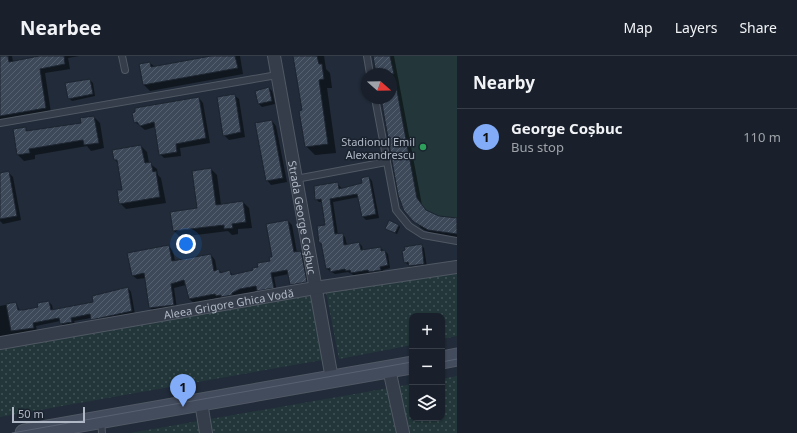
<!DOCTYPE html>
<html lang="en">
<head>
<meta charset="utf-8">
<style>
	body { margin:0; font-family:"Noto Sans",sans-serif; background:#222833; color:#f1f3f6 }
	.controls { position:absolute; right:12px; bottom:12px; display:grid; overflow:hidden; border-radius:8px; box-shadow:0 1px 3px #0004 }
	.controls button { width:36px; height:36px; display:grid; place-items:center; padding:0; border:0; border-bottom:1px solid #373e47; background:#19202b; color:#f1f3f6; font:20px sans-serif }
	.compass { position:absolute; left:361px; top:12px; width:36px; height:36px; border-radius:50%; background:#19202b; box-shadow:0 1px 3px #0004; rotate:110deg }
	.scale { position:absolute; left:12px; bottom:10px; width:73px; box-sizing:border-box; padding-left:4px; border:2px solid #b0b8c6; border-top:0; font-size:11px; line-height:14px; white-space:nowrap; color:#b0b8c6; -webkit-text-stroke:3px #1a222e; paint-order:stroke }
	.you { position:absolute; left:186px; top:188px; width:14px; height:14px; margin:-10px; border:3px solid #fff; border-radius:50%; background:#1a73e8; box-shadow:0 0 0 6px #1a73e833 }
	.badge { display:grid; place-items:center; width:26px; height:26px; border-radius:50%; background:#82acf8; color:#111; font-size:13px; font-weight:700 }
	.pin { position:absolute; translate:-50% -33px; filter:drop-shadow(0 1px 2px #0008) }
	.pin::after { content:''; position:absolute; top:21px; width:14px; height:12px; background:inherit; clip-path:polygon(0 0,100% 0,50% 100%) }
	.list { margin:0; padding:0; list-style:none }
	h2 { display:flex; justify-content:space-between; align-items:center; height:52px; margin:0; padding:0 16px; font-size:17px }
	h2 small { font-size:13px; font-weight:400; color:#9fa3a9 }
	.list li { display:grid; grid-template-columns:26px 1fr auto; gap:12px; align-items:center; box-sizing:border-box; height:56px; padding:0 16px; border-top:1px solid #373e47 }
	.list b { display:block; font-size:15px; white-space:nowrap }
	.list p { margin:0; font-size:13px; white-space:nowrap; color:#9fa3a9 }
	.list em { font-size:13px; font-style:normal; color:#9fa3a9 }
	.icon { flex:none; width:22px; height:22px; fill:none; stroke:currentColor; stroke-width:2; stroke-linecap:round; stroke-linejoin:round }
	.map { position:relative; flex:none; width:457px; height:377px; overflow:hidden }
	header { display:flex; align-items:center; gap:24px; box-sizing:border-box; height:56px; padding:0 20px; background:#19202b; border-bottom:1px solid #373e47 }
	header strong { font-size:19px }
	nav { display:flex; gap:22px; margin-inline-start:auto; font-size:14px }
	main { display:flex }
	aside { flex:1; background:#19202b }
	.map>svg:first-child { display:block }
	.grass { fill:#23373a }
	.park { fill:url(#park-dots) }
	.shadow { fill:#0007 }
	.building { fill:url(#building-hatch); stroke:#1c2430 }
	.lines { fill:none; stroke-linecap:round; stroke-linejoin:round }
	.lane-casing { stroke:#505864; stroke-width:8 }
	.street-casing { stroke:#505864; stroke-width:14 }
	.secondary-casing { stroke:#505864; stroke-width:19 }
	.lane { stroke:#353d4a; stroke-width:6 }
	.street { stroke:#353d4a; stroke-width:12 }
	.secondary { stroke:#434c5d; stroke-width:17 }
	.tram { stroke:#576171; stroke-width:1 }
	.leisure-dot { fill:#2e9e5b; stroke:#1a222e; stroke-width:1.5 }
	.labels { text-anchor:middle; dominant-baseline:central; stroke-width:3; stroke-linejoin:round; paint-order:stroke }
	.poi-label { font-size:11px; fill:#b0b8c6; stroke:#1a222e; text-anchor:end }
	.street-label { font-size:11px; fill:#b0b8c6; stroke:#1a222e }
</style>
</head>
<body>
<header>
<strong>Nearbee</strong>
<nav><a>Map</a><a>Layers</a><a>Share</a></nav>
</header>
<main>
<div class="map">
<svg width="457" height="377" viewBox="0 0 457 377">
	<defs>
		<pattern id="park-dots" width="8" height="8" patternUnits="userSpaceOnUse"><rect width="8" height="8" fill="#23373a"/><path d="M2 2h.1M6 6h.1" fill="none" stroke="#405255" stroke-width="1.8" stroke-linecap="round"/></pattern>
		<pattern id="building-hatch" width="6" height="6" patternUnits="userSpaceOnUse"><rect width="6" height="6" fill="#3d4959"/><path d="M-1 1l2-2M0 6l6-6M5 7l2-2" fill="none" stroke="#56616f"/></pattern>
	</defs>
	<rect width="100%" height="100%" fill="#212b39"/>
	<path class="grass" d="M373,0H457V178L428,174L414,166L398,139L381,42H391V18H376Z"/>
	<path class="park" d="M457,217V280L442,283V260H412V289L339,303L326,236Z
		M310,239L322,304L0,361V294Z
		M457,320V377H130L412,328V362H442V323Z"/>
	<path class="shadow" d="M0,0H12L13,6L35,2V0H79L68,2L70,13L45,17L51,57L0,65Z
		M216,0H240L243,18L150,35L144,29L140,9L150,7L155,11Z
		M294,0H324L326,13L330,17L332,32H327L336,97L315,99L306,90L303,55Z
		M374,0H394L422,149L427,155L439,161L457,163V184L435,180L421,172L415,165L382,42H391V18H377Z
		M90,24L93,27L95,40L72,45L69,42Z
		M269,32L272,35L275,48L262,51L259,48Z
		M234,39L239,43L245,81L229,84L224,79Z
		M199,42L203,47L210,87L180,92L181,100L164,102L160,98L155,71L145,74L135,66Z
		M94,61L100,67L104,92L91,95L87,90L35,99V103L24,105L18,99L25,72L29,76L82,67Z
		M272,65L276,70L287,126L271,129L267,124Z
		M141,90L147,96L149,107L157,113L158,119L161,122L166,147L126,153L120,147L123,134L119,108L115,104Z
		M211,113L217,119L221,149L243,146L249,152L252,172L238,173V178L232,179L228,175L180,181L174,175L198,153Z
		M8,116L13,121L21,164L3,168L0,165V118Z
		M369,121L372,125L379,162L366,164L363,161L359,141L333,146L338,179L342,178L345,181L347,189L359,187L362,190L363,195L380,192L385,195L388,198L390,212L383,214V217L373,219L371,217L355,220L348,216L335,218L327,213L322,189L320,186L326,170L323,146H319L316,143L338,128L342,133L364,128Z
		M288,165L292,169L297,197L301,196L305,200L311,230L295,233L291,228L289,218L274,221L277,236L262,238L258,235L221,244L219,242L194,247L189,243L186,229L174,232L177,253L154,256L150,252L146,222L137,223L132,219L169,190L173,195L175,205L211,199L215,204L217,215L219,214L222,217L229,215L234,220L254,215L271,206Z
		M399,169L400,171L397,178L388,174Z
		M421,189L424,192L427,211L413,213L405,206Z
		M128,232L131,236L135,258L95,266L91,262L74,265L75,269L64,271L60,265L36,270L37,275L0,281V250L16,247L20,255L39,252L49,246L52,249L53,254L94,247Z"/>
	<path class="building" d="M0,0H8L9,6L39,0H64L65,8L40,13L46,52L0,60Z
		M211,0H235L238,12L143,29L139,8L150,6L151,11Z
		M293,0H317L319,8H322L324,23L319,24L328,88L305,91L299,55L302,54Z
		M373,0H390L394,18H376Z
		M90,23L93,38L68,43L65,27Z
		M395,24L417,142L426,154L439,160L457,162V178L428,174L414,166L404,155L398,139L381,42H391V25Z
		M269,31L272,45L258,48L255,35Z
		M235,38L241,76L223,80L217,41Z
		M199,41L206,82L176,88L177,96L159,99L154,66L140,70L137,66L134,67L132,57L135,56V52Z
		M94,60L99,87L84,89L83,84L29,93L30,97L17,99L13,73L26,71V75L81,67L80,62Z
		M272,64L283,122L266,125L255,67Z
		M141,89L145,107L151,106L153,116L156,115L160,141L119,148L117,134H122L117,104H114L112,94Z
		M211,112L216,149L243,145L246,166L232,168L233,172L224,173V169L173,175L170,156L197,152L192,115Z
		M9,115L17,160L0,163V117Z
		M369,120L376,158L362,161L357,138L330,143L335,178L343,177L344,189L359,186L361,194L381,191V195L385,194L388,209L380,211L381,214L369,216L368,214L351,217L350,214L346,215L345,213L330,216V212L326,213L321,187H319L317,170L325,169L321,143L315,144L314,130L338,126L339,133L362,127L361,122Z
		M288,164L294,196L301,195L307,226L290,229L287,214L271,217L274,232L257,235L256,230L240,233L232,237V239L221,241V239L216,240L215,238L189,243L184,224L171,228L174,249L149,252L144,217L132,220L127,197L169,189L172,205L211,198L214,215L219,213L220,217L230,214L231,219L253,214L252,212L258,211L257,207L270,205L269,201H272L266,168Z
		M389,164L399,169L395,177L385,173Z
		M422,188L424,208L409,210L408,206L404,207L402,195L405,194L404,191Z
		M128,231L132,255L91,264L90,258L71,262L72,266L60,268L59,262L33,267L34,272L11,275L6,248L16,246L18,254H23L38,251L37,247L49,245L51,254L93,246L92,240Z"/>
	<g class="lines">
		<defs>
			<path id="lane" d="M122,0L125,14
				M367,0L370,18
				M375,42L396,154L409,170L423,179L457,185
				M0,67L277,19
				M296,123L386,106
				M101,365L102,377"/>
			<g id="street">
				<path id="s1" d="M274,0L332,323"/>
				<path id="s2" d="M0,287L315,232L457,211"/>
				<path d="M389,313L403,377"/>
				<path d="M201,346L206,377"/>
			</g>
			<path id="secondary" d="M442,304L457,301
				M24,377L412,309"/>
		</defs>
		<use href="#lane" class="lane-casing"/>
		<use href="#street" class="street-casing"/>
		<use href="#secondary" class="secondary-casing"/>
		<use href="#lane" class="lane"/>
		<use href="#street" class="street"/>
		<use href="#secondary" class="secondary"/>
		<path class="tram" d="M442,306L457,303
			M12,377L412,306"/>
	</g>
	<circle class="leisure-dot" cx="423" cy="91" r="4"/>
	<g class="labels">
		<g class="poi-label">
			<text x="415" y="85">Stadionul Emil<tspan x="415" dy="13">Alexandrescu</tspan></text>
		</g>
		<g class="street-label">
			<text stroke="none"><textPath href="#s1" startOffset="164">Strada George Coșbuc</textPath></text>
			<text stroke="none"><textPath href="#s2" startOffset="232">Aleea Grigore Ghica Vodă</textPath></text>
		</g>
	</g>
</svg>
<div class="controls">
<button>+</button>
<button>−</button>
<button><svg class="icon" aria-label="layers" viewBox="0 0 24 24"><path d="M12 4l9 5-9 5-9-5zM3 14l9 5 9-5"/></svg></button>
</div>
<svg class="compass" viewBox="-18 -18 36 36"><path d="M0-13l5 13h-10z" fill="#e53935"/><path d="M0 13l5-13h-10z" fill="#9fa3a9"/></svg>
<div class="scale">50 m</div>
<div class="you"></div>
<div class="pin badge" style="left:183px;top:351px">1</div>
</div>
<aside>
<h2>Nearby<small></small></h2>
<ul class="list">
<li><span class="badge">1</span><div><b>George Coșbuc</b><p>Bus stop</p></div><em>110 m</em></li>
</ul>
</aside>
</main>
</body>
</html>
